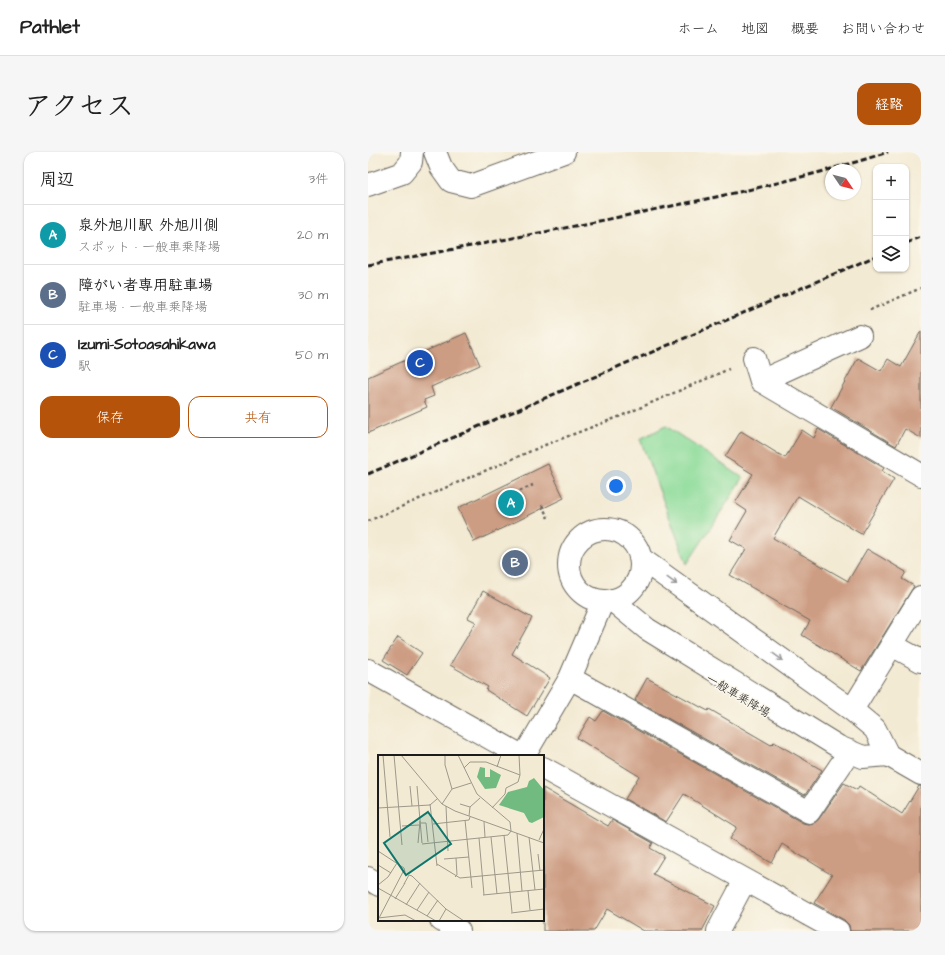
<!DOCTYPE html>
<html lang="ja">
<head>
<meta charset="utf-8">
<style>
	body { margin:0; font-family:"Architects Daughter","Klee One",sans-serif; background:#f6f6f6; color:#222 }
	.controls { position:absolute; right:12px; top:12px; display:grid; overflow:hidden; border-radius:8px; box-shadow:0 1px 3px #0004 }
	.controls button { width:36px; height:36px; display:grid; place-items:center; padding:0; border:0; border-bottom:1px solid #e0e0e0; background:#fff; color:#222; font:20px sans-serif }
	.compass { position:absolute; left:457px; top:12px; width:36px; height:36px; border-radius:50%; background:#fff; box-shadow:0 1px 3px #0004; rotate:125deg }
	.you { position:absolute; left:248px; top:334px; width:14px; height:14px; margin:-10px; border:3px solid #fff; border-radius:50%; background:#1a73e8; box-shadow:0 0 0 6px #1a73e833 }
	.badge { display:grid; place-items:center; width:26px; height:26px; border-radius:50%; background:#b45309; color:#fff; font-size:13px; font-weight:700 }
	.pin { position:absolute; translate:-50% -50%; border:2px solid #fff; box-shadow:0 1px 4px #0006 }
	.list { margin:0; padding:0; list-style:none }
	h2 { display:flex; justify-content:space-between; align-items:center; height:52px; margin:0; padding:0 16px; font-size:17px }
	h2 small { font-size:13px; font-weight:400; color:#767676 }
	.list li { display:grid; grid-template-columns:26px 1fr auto; gap:12px; align-items:center; box-sizing:border-box; height:60px; padding:0 16px; border-top:1px solid #e0e0e0 }
	.list b { display:block; font-size:15px; white-space:nowrap }
	.list p { margin:0; font-size:13px; white-space:nowrap; color:#767676 }
	.list em { font-size:13px; font-style:normal; color:#767676 }
	.actions { display:flex; gap:8px; padding:12px 16px }
	.actions a { flex:1; padding:9px 0; border:1px solid #b45309; border-radius:12px; text-align:center; font-size:14px; color:#b45309 }
	.actions .main { background:#b45309; color:#fff }
	.icon { flex:none; width:22px; height:22px; fill:none; stroke:currentColor; stroke-width:2; stroke-linecap:round; stroke-linejoin:round }
	.map { position:relative; flex:none; width:553px; height:779px; overflow:hidden; border-radius:12px }
	header { display:flex; align-items:center; gap:24px; box-sizing:border-box; height:56px; padding:0 20px; background:#fff; border-bottom:1px solid #e0e0e0 }
	header strong { font-size:19px }
	nav { display:flex; gap:22px; margin-inline-start:auto; font-size:14px }
	.intro { display:flex; align-items:center; justify-content:space-between; box-sizing:border-box; height:96px; padding:0 24px }
	h1 { margin:0; font-size:28px }
	.button { padding:10px 18px; border-radius:12px; background:#b45309; color:#fff; font-size:14px; font-weight:700 }
	main { display:flex; gap:24px; padding:0 24px }
	aside { flex:1; background:#fff; border-radius:12px; box-shadow:0 1px 3px #0004 }
	.map>svg:first-child { display:block }
	.green { fill:#8cdb99; stroke:#547c5a }
	.building { fill:#cd9d83 }
	.lines { fill:none; stroke-linecap:round; stroke-linejoin:round }
	.minor-casing { stroke:#67645c; stroke-width:24 }
	.path { stroke:#67645c; stroke-width:2.5; stroke-dasharray:3 3; stroke-linecap:butt }
	.minor { stroke:#fff; stroke-width:22 }
	.rail { stroke:#1c1c1c; stroke-width:3; stroke-dasharray:6 3; stroke-linecap:butt }
	.oneway { stroke:#999 }
	.labels { text-anchor:middle; dominant-baseline:central; stroke-width:3; stroke-linejoin:round; paint-order:stroke }
	.street-label { font-size:12px; fill:#1c1c1c; stroke:#fbf7ec }
	.inset-road { fill:none; stroke:#9d988a; stroke-width:1 }
	.view { fill:#0f766e; fill-opacity:0.15; stroke:#0f766e; stroke-width:2 }
	.inset-edge { fill:none; stroke:#1c1c1c; stroke-width:2 }
</style>
</head>
<body>
<header>
<strong>Pathlet</strong>
<nav><a>ホーム</a><a>地図</a><a>概要</a><a>お問い合わせ</a></nav>
</header>
<div class="intro"><h1>アクセス</h1><a class="button">経路</a></div>
<main>
<aside>
<h2>周辺<small>3件</small></h2>
<ul class="list">
<li><span class="badge" style="background:#0f9aa8">A</span><div><b>泉外旭川駅 外旭川側</b><p>スポット · 一般車乗降場</p></div><em>20 m</em></li>
<li><span class="badge" style="background:#5c6f8a">B</span><div><b>障がい者専用駐車場</b><p>駐車場 · 一般車乗降場</p></div><em>30 m</em></li>
<li><span class="badge" style="background:#1a4fb4">C</span><div><b>Izumi-Sotoasahikawa</b><p>駅</p></div><em>50 m</em></li>
</ul>
<div class="actions"><a class="main">保存</a><a>共有</a></div>
</aside>
<div class="map">
<svg width="553" height="779" viewBox="0 0 553 779">
	<rect width="100%" height="100%" fill="#fbf7ec"/>
	<filter id="ink" filterUnits="userSpaceOnUse"><feTurbulence type="fractalNoise" baseFrequency=".025" numOctaves="2"/><feDisplacementMap in="SourceGraphic" scale="8" xChannelSelector="R" yChannelSelector="G"/><feConvolveMatrix kernelMatrix="1 2 1 2 8 2 1 2 1" color-interpolation-filters="sRGB"/></filter>
	<filter id="wash" filterUnits="userSpaceOnUse"><feTurbulence type="fractalNoise" baseFrequency=".012" numOctaves="4" result="noise"/><feDisplacementMap in="SourceGraphic" scale="16" xChannelSelector="R" yChannelSelector="G"/><feGaussianBlur stdDeviation="0.9" result="paint"/><feColorMatrix in="noise" values="0 0 0 0 0 0 0 0 0 0 0 0 0 0 0 0 0 1.4 0 .05"/><feComposite in="paint" operator="in"/></filter>
	<g filter="url(#wash)">
		<rect width="100%" height="100%" fill="#f3ead3"/>
		<path class="green" d="M298,274L375,326L319,412L272,287Z"/>
		<g id="blocks">
			<path class="building" d="M553,179V286L537,277L528,294L463,255L490,206L513,219L520,207L533,215Z
				M98,181L112,213L63,235L66,244L56,248L59,255L0,281V225Z
				M450,277L516,316L514,319L526,327L493,382L430,344L405,386L480,429L499,397L538,420L534,427L546,434L493,519L434,483L442,469L362,423L378,397L362,388L379,359L367,351L385,322L357,305L373,279L417,306L434,278L446,286Z
				M180,312L196,346L106,390L90,356Z
				M115,439L164,466L144,502L182,526L159,564L118,538L120,535L82,513L108,470L100,466Z
				M30,485L54,501L39,523L15,508Z
				M279,526L340,559L341,557L403,593L406,590L454,618L437,643L267,548Z
				M235,559L435,671L440,672L446,671L451,667L476,631L489,638L491,634L534,662L551,634H553V779H482L481,773L476,768L446,751L464,723L414,692L404,711L362,687L369,675L316,642L298,670L257,647L271,624L209,586L222,565L228,569Z
				M175,636L240,674L244,668L285,691L282,696L296,704L285,722L347,754L334,779H276L239,757L226,779H175Z"/>
		</g>
	</g>
	<g filter="url(#ink)">
		<use href="#blocks" fill-opacity="0" stroke="#67645c" stroke-width="1"/>
		<g class="lines">
			<defs>
				<path id="minor" d="M67,0L73,15L83,29L103,34L196,0
					M0,33L34,21L43,10L44,0
					M386,206L393,229L553,323
					M393,229L492,184
					M201 413a36 36 0 1 1 72 0a36 36 0 1 1-72 0Z
					M272,406L484,558L507,577L520,603
					M244,448L279,477L471,595L495,605L520,603L553,622
					M524,493L553,509
					M0,518L154,604
					M202,526L441,660L482,599
					M484,558L553,445
					M156,604L202,526L235,449
					M175,616L470,779
					M0,726L11,733
					M73,768L91,779
					M350,779L377,728"/>
			</defs>
			<use href="#minor" class="minor-casing"/>
			<path class="path" d="M502,158L553,136
				M141,344L165,333
				M174,353L180,366
				M0,369L177,293L253,264L361,217"/>
			<use href="#minor" class="minor"/>
			<path class="rail" d="M538,91L553,85
				M0,113C98,95 196,77 294,56C370,41 446,24 520,0
				M0,322L508,104"/>
		</g>
		<defs><path id="oneway-shaft" d="M-6 0H5M1.5-3L5.5 0L1.5 3" fill="none" stroke-width="1.6" stroke-linecap="round" stroke-linejoin="round"/></defs>
		<g class="oneway">
			<use href="#oneway-shaft" transform="translate(304 429) rotate(36)"/>
			<use href="#oneway-shaft" transform="translate(410 505) rotate(36)"/>
		</g>
	</g>
	<g class="labels">
		<g class="street-label">
			<text transform="translate(370 544) rotate(31)">一般車乗降場</text>
		</g>
	</g>
	<g transform="translate(10 603)">
		<rect width="166" height="166" fill="#f3ead3"/>
		<path d="M102,12L107,13V22H112V14L123,20L118,33L107,34L99,22ZM156,23L166,35V62L154,68L151,67L146,58L121,50L130,37L149,32L151,26Z" fill="#71bb81"/>
		<path class="inset-road" d="M5,0L12,82M16,0L24,90M23,0L64,49L77,56L166,88M67,0V10L74,34L93,28M141,0L142,20M119,12L123,0M86,13L92,7H108L142,20L140,27L128,33L127,39L114,53M32,31L34,51M39,31L44,88M52,49L59,111M64,49L74,34M82,49L92,52L91,61M68,51L70,96M92,52L102,43M0,53L52,50L59,44M87,65L94,133M106,67L107,82M43,68H48L50,87M55,69L91,65L92,62M24,71L41,70M139,78L144,136M126,80L134,157M113,82L119,139M151,82L157,135M101,83L106,140M161,85L166,74M40,88L42,66M44,89L130,80L133,76L132,67L99,39L80,0M0,96L26,113L27,117M160,99L162,116M66,104L91,102M59,109L82,123L166,115M0,110L13,118M77,122L79,120L78,103M26,129L31,120L34,121L68,154L86,166M0,130L10,122L19,108M0,133L58,166M150,136L152,155M105,140L166,134M17,144L27,128M28,150L42,128M39,155L51,137M133,158L166,154M49,161L60,145M0,163L27,160L38,166M1,163L26,115M61,166L68,154"/>
		<path class="view" d="M50,57L73,89L28,120L6,88Z"/>
		<rect width="166" height="166" class="inset-edge"/>
	</g>
</svg>
<div class="controls">
<button>+</button>
<button>−</button>
<button><svg class="icon" aria-label="layers" viewBox="0 0 24 24"><path d="M12 4l9 5-9 5-9-5zM3 14l9 5 9-5"/></svg></button>
</div>
<svg class="compass" viewBox="-18 -18 36 36"><path d="M0-13l5 13h-10z" fill="#e53935"/><path d="M0 13l5-13h-10z" fill="#767676"/></svg>
<div class="you"></div>
<div class="pin badge" style="left:143px;top:351px;background:#0f9aa8">A</div>
<div class="pin badge" style="left:147px;top:411px;background:#5c6f8a">B</div>
<div class="pin badge" style="left:52px;top:211px;background:#1a4fb4">C</div>
</div>
</main>
</body>
</html>
